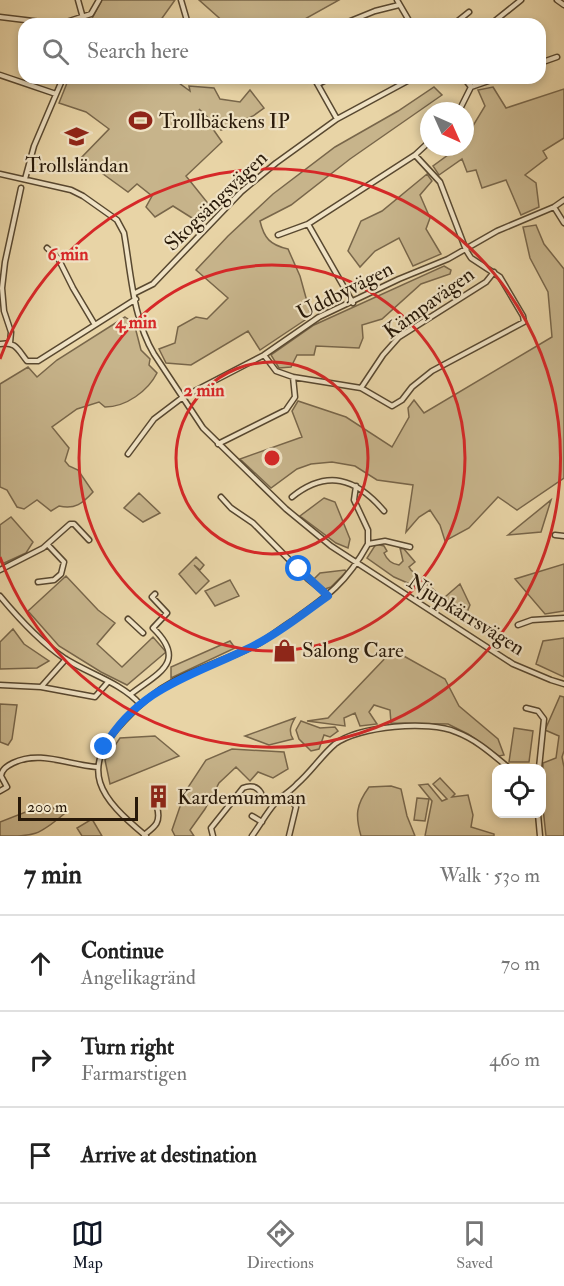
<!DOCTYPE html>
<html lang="en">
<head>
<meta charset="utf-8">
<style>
	body { margin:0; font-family:"IM FELL Double Pica",serif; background:#f2f2f2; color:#222 }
	.controls { position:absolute; right:18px; bottom:18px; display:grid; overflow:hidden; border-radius:12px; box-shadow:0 3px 9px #0003 }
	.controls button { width:54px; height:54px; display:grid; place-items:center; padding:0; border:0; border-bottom:2px solid #e0e0e0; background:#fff; color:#222; font:30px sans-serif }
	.compass { position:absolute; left:420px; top:102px; width:54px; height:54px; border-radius:50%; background:#fff; box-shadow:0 3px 9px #0003; rotate:135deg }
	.scale { position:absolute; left:18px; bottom:15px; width:120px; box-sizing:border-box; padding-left:6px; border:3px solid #281909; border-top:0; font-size:16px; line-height:21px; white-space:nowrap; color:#281909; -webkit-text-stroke:4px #f0e3c5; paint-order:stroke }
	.stop { position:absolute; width:18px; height:18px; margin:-14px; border:4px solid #1a73e8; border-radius:50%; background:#fff }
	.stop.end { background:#1a73e8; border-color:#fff; box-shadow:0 2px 6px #0008 }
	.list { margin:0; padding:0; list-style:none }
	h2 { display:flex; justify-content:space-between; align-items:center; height:78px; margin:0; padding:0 24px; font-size:26px }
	h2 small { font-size:20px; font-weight:400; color:#767676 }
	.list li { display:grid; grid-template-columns:39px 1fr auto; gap:18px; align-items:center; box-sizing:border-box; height:96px; padding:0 24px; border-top:2px solid #e0e0e0 }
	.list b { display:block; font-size:22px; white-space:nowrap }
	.list p { margin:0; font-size:20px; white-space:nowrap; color:#767676 }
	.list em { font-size:20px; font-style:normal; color:#767676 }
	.icon { flex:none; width:33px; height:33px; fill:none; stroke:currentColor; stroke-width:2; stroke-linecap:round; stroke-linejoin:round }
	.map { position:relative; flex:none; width:564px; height:836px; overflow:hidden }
	.search { position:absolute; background:#fff; box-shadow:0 3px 9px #0003; left:18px; right:18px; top:18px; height:66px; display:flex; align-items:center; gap:15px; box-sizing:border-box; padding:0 21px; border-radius:18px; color:#767676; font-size:22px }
	.sheet { height:366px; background:#fff }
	nav { display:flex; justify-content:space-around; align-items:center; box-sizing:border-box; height:84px; border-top:2px solid #e0e0e0; background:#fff; font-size:16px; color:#767676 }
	nav a { display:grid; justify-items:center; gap:3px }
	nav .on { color:#111827 }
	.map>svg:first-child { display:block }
	.green { fill:#c7b48b; stroke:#78664a; stroke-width:1.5 }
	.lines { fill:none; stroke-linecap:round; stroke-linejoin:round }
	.street-casing { stroke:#584830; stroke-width:7 }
	.street { stroke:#f0e3c5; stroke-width:4 }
	.route { stroke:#1a73e8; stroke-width:8 }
	.ring { fill:none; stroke:#d62828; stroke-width:3 }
	.labels { text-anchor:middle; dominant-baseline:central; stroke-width:4.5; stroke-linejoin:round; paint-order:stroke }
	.poi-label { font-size:21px; fill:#281909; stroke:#f0e3c5; text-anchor:start }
	.street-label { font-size:21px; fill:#281909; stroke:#f0e3c5 }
	.centre { fill:#d62828; stroke:#f0e3c5; stroke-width:3 }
	.ring-label { font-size:18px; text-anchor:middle; font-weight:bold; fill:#d62828; stroke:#f0e3c5; stroke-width:4.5; stroke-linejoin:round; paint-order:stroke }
</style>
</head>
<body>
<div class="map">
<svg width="564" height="836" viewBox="0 0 564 836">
	<rect width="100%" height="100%" fill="#e8d4a6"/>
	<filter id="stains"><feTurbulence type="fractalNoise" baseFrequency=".00333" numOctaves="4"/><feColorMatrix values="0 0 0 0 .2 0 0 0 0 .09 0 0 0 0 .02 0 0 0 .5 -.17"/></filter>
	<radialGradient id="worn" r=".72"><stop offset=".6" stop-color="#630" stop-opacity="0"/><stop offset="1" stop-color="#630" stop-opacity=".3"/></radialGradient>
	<path class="green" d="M102,0H175L160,21L163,24H89Z
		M199,0H339L296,24H226Z
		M69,78H172L190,91L189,86L214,88L220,99L240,102L250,90L264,108L253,116L221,130L199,109L222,142L186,176L215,212L200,223L173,206L155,217L146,207L152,196L137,184L128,192L81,158L109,129L86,112L59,103Z
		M434,87L442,95L350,159L291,205L260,221C264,238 270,245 288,249L300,276L311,316L260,350L248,331L191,365L166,363L159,349L175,343L178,327L196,317L207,319L228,298L196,270L228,236L273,194L335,147L398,111Z
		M493,87L506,108L564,89V138L543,151L547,158L525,175L536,183L539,207L521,215L506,180L482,188L476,170L467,172L462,159L439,175L433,166L459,147H465V139L485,106L478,90Z
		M427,174L432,181L420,195L430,218L426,229L441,254L413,266L399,238L375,251L360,267L348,251L361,221L382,211Z
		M536,225L544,244L564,269V478L517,510L498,497L469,528L445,541L440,525L430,510L419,517L406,532L413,485L377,480L355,466L332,462L311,464L297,469L271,488L240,459L302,437L292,411L298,401L346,417L392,447L409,417L408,408L414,400L424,413L552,337L548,292L530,258L523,227Z
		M444,266L451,270L450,274L421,284L382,319L362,325L363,338L359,348L316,346L314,355H297L291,367L279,368L271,355L314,325Z
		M125,317L134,323L141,350L150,359L149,365L157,373C148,391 126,407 105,407L99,402L77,409L52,427L69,448L65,461L69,466L78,470L93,492C83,503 75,510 59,506L51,511L37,500L24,509L17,507L7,490L0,487V384L28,367L37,377L57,360Z
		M139,493L160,513L143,522L124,508Z
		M324,498L335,502L350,539L348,548L336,543L300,516Z
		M551,500L541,532L508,535Z
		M11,517L33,542L26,553L2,564L0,561V525Z
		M376,544L384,546L387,551L384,553C387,560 391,564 399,565L403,561L400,548L404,549L415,562L409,567L411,570L433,589L436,592L435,595L394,577L367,558Z
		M196,557L204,565L200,570L194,565L209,581L196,594L179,574Z
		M564,564V611L545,614L515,579Z
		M345,570L346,572L331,587L325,589L313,580L320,573Z
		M66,576L98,610L115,623L97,644L122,667L153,637L166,652L127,685L101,672L59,646L28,611Z
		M230,580L239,596L215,606L205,591Z
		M460,584L470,605L465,617L445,597Z
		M13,629L24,644L49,661L37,668L0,669V642Z
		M564,638V677L536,664L543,641Z
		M230,641L235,648L171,678V667Z
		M393,650L445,679L459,706L498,739L504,755L499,756L468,734L448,724L391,723L390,710L374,705L369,712L377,724L360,726L355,713L344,718L345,726L307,721L328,718Z
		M560,696L564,697V751L562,757L564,767V836H546L542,799L543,763L556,758L559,736L545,730Z
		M0,704L17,705L12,739L8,745L0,742Z
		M295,718C291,725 288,731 293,739L269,745L245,736Z
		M301,721L320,728L335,727L338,731L330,737L324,735L319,749L311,751L299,739L296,730Z
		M514,728L533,731L529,762H509Z
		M155,736L179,756L110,784L105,760L120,738Z
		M232,749L284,752L288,769L273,778L258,772L250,781L236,767L219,783L205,809L190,830L194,836H175L172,830L185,792L206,760Z
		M440,778L455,794L452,797L468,795L473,815L471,827L494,834V836H425L432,801L419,785L428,784L442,801L447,799L433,784Z
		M391,786L401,789L407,816L415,836H361C355,815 356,805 369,787Z
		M417,798L429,799L425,821L414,820Z
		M46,804L64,814C38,836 35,836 0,836V822Z
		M92,819L102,836H82L77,828Z"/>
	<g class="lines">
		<defs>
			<path id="street" d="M78,0L83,18L82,24
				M181,0L188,24
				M397,0L411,24
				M557,0L564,5
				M0,17L58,24
				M60,24L91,14L99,0
				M343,24L375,11L399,5
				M454,24L469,12
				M491,24L521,0
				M540,63L557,57
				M0,75L56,94
				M314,78L337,119
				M464,78L471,87L497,78
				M318,84L330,78
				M459,111L471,87
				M0,174L71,190L83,196L117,220L124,233C131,273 133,319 154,354L203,428L286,509L331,546L513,664L551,680L564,684
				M25,179L34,146L63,78
				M554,207L564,223
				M308,224L353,303
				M278,235L308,224L415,155L429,142
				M47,248L58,258L73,288L95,325
				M135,293L153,284L241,192L276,163L337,119L413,78
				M10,343L11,332L4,311L2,288L5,262L21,188
				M0,344C16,341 18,350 27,361H38L136,299
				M264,355L276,371L293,377L361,388L392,406L402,400L412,387L432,371L524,322L523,316L500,277L471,258L466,250L440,182L415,155
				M361,388L383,355L399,337L486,282L494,272
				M218,444L286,410L295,397L293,377
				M128,454L154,419L183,397L264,355L319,317L399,279L448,259L497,231L554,207L564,200
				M356,486L354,500L368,530V544
				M221,497L231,508L253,523L308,579L328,595
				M292,497C327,469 356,478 384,511
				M555,535L564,536
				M0,570L43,548L70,524H74L89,540
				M38,582L54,580L61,574L64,562L48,545
				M0,596C19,619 39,641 64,658C89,674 120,682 140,704
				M128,619L143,633
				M518,625L532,620L564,618
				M0,685L41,687L95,697L108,682
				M41,687L66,659
				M131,694C158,673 188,662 153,628L167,613L152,597L155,594
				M526,708L538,711L544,719L539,768
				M0,791L7,787L1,776C2,769 7,766 13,763C40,750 68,765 97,767
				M287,793L296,807L289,836
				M538,814L540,836
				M252,816L262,822
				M144,835C156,826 161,822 157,807
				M146,836C100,798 77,770 124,721C139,705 155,691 174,681C201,667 231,658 258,644C270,637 281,628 292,621C328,596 347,582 368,544L385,541L410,547
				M213,836L211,828L243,788C250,785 257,786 261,793L259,802
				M252,836C260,825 267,812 276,802C283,795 291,791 297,784C311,772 321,756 335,744C359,726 429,720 456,732C477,740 492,754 509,768"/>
		</defs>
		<use href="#street" class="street-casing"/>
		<use href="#street" class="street"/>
	</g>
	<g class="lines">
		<path class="route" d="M104,747C140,685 197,675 255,645C281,632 305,612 328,596L299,569"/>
	</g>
	<g class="ring">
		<circle cx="272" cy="458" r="96"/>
		<circle cx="272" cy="458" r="193"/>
		<path d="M0 359A289 289 0 1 1 0 557"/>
	</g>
	<defs>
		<symbol id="stadium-bare" viewBox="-9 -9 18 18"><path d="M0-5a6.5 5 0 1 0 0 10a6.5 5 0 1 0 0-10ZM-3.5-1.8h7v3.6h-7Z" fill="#8f2418" stroke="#f0e3c5" stroke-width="2.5" paint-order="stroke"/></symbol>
		<symbol id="school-bare" viewBox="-9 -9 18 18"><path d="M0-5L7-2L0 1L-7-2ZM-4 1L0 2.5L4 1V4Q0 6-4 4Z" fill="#8f2418" stroke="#f0e3c5" stroke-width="2.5" paint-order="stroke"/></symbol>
		<symbol id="shop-bare" viewBox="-9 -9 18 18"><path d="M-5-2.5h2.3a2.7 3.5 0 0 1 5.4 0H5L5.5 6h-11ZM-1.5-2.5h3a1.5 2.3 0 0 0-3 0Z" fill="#8f2418" stroke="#f0e3c5" stroke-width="2.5" paint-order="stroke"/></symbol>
		<symbol id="building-bare" viewBox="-9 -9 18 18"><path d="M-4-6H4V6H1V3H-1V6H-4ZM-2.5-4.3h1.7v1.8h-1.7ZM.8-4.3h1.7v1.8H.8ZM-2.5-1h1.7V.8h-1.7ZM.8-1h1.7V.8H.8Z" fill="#8f2418" stroke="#f0e3c5" stroke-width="2.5" paint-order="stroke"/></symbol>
	</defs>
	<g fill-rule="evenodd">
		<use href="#stadium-bare" x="124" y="104" width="33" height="33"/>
		<use href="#school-bare" x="60" y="120" width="33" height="33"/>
		<use href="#shop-bare" x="268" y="634" width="33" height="33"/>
		<use href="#building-bare" x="142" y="780" width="33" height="33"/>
	</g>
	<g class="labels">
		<g class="poi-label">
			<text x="159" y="121">Trollbäckens IP</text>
			<text x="77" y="165" text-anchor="middle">Trollsländan</text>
			<text x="302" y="650">Salong Care</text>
			<text x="177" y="797">Kardemumman</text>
		</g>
		<g class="street-label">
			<text transform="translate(216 201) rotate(-44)">Skogsängsvägen</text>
			<text transform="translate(345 291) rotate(-27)">Uddbyvägen</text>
			<text transform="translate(429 303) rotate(-36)">Kämpavägen</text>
			<text transform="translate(466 615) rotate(32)">Njupkärrsvägen</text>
		</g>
	</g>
	<circle cx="272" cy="458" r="9" class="centre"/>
	<g class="ring-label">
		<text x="68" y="260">6 min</text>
		<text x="136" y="328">4 min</text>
		<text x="204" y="396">2 min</text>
	</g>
	<rect width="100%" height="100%" filter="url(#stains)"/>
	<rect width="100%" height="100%" fill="url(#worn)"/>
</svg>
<div class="controls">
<button><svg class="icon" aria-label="locate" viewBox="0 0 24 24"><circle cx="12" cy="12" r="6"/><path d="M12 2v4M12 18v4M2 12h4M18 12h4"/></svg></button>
</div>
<svg class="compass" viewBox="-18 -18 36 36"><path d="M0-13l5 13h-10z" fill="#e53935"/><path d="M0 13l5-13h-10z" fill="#767676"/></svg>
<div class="scale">200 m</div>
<div class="stop" style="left:299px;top:569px"></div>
<div class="stop end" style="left:104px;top:747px"></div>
<div class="search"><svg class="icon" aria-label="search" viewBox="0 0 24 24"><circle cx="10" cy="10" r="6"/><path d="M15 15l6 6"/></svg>Search here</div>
</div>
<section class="sheet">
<h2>7 min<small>Walk · 530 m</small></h2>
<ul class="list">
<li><svg class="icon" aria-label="ahead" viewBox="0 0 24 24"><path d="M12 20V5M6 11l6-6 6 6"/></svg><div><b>Continue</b><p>Angelikagränd</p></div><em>70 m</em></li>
<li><svg class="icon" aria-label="right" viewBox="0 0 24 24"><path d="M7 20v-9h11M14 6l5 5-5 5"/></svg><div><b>Turn right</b><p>Farmarstigen</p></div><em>460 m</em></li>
<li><svg class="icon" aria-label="arrive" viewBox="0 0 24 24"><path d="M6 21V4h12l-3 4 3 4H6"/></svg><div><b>Arrive at destination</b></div></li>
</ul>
</section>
<nav>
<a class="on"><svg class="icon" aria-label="map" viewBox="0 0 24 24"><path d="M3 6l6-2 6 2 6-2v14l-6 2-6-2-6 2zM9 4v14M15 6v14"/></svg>Map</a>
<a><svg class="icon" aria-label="directions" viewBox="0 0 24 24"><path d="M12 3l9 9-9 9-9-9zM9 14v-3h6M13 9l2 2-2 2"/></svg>Directions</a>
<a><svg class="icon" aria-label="saved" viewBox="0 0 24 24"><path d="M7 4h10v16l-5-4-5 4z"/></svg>Saved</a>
</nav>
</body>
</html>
